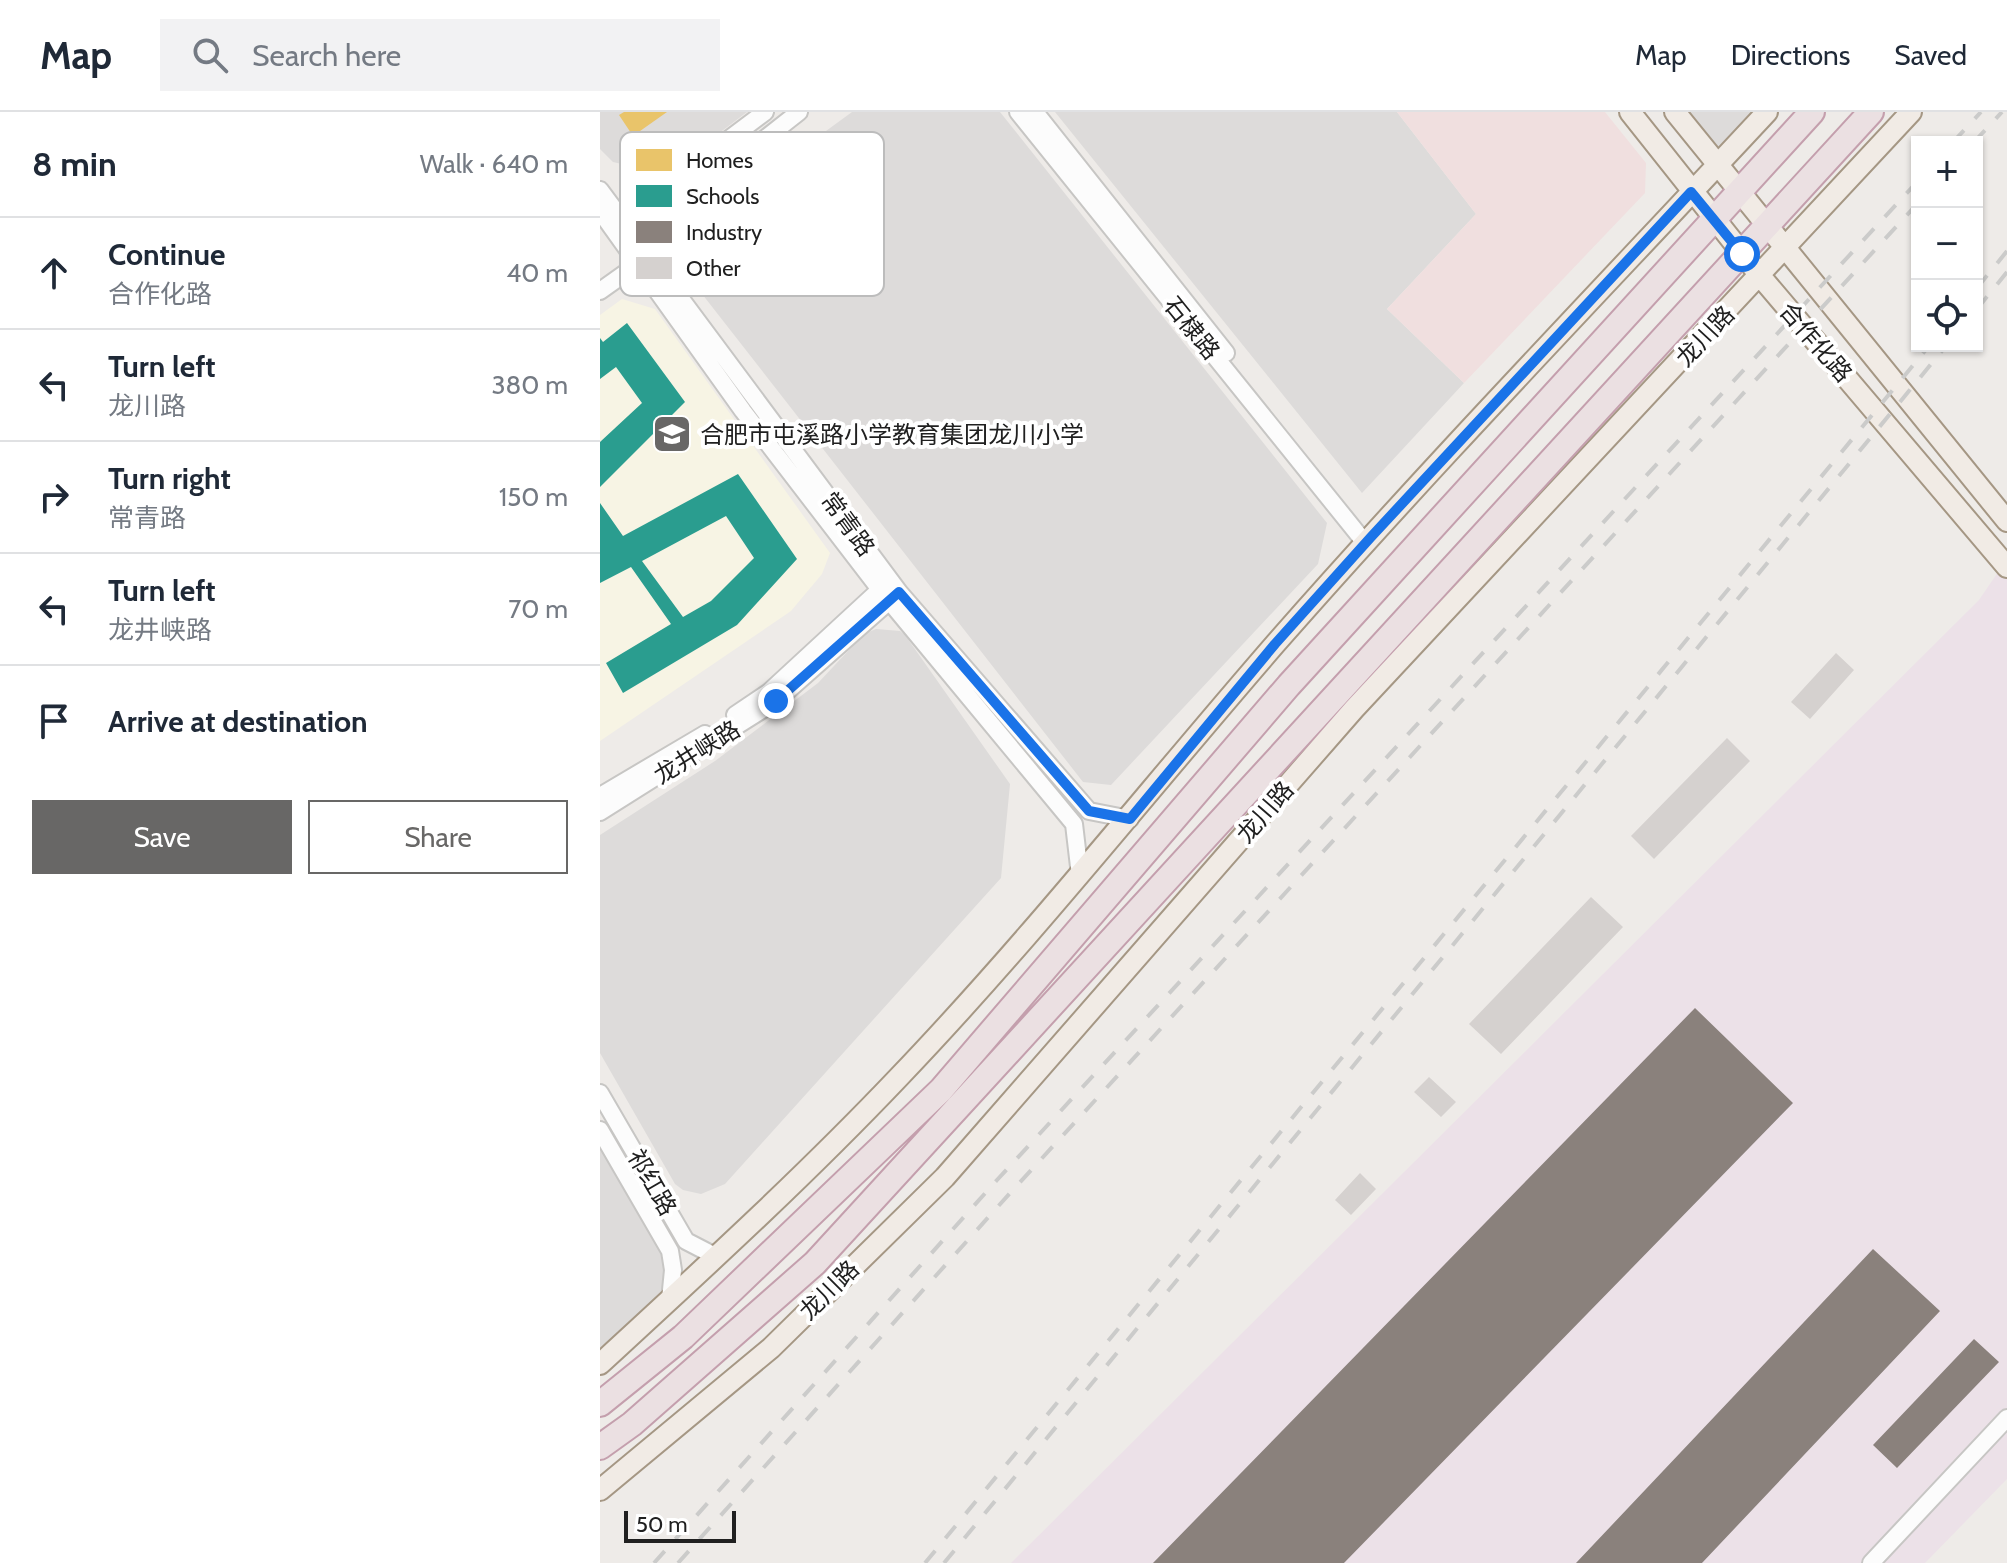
<!DOCTYPE html>
<html lang="en">
<head>
<meta charset="utf-8">
<style>
	body { margin:0; font-family:Cabin,"Noto Sans SC",sans-serif; background:#f2f2f3; color:#1f2937 }
	.controls { position:absolute; right:24px; top:24px; display:grid; overflow:hidden; border-radius:0px; box-shadow:0 2px 6px #0004 }
	.controls button { width:72px; height:72px; display:grid; place-items:center; padding:0; border:0; border-bottom:2px solid #e0e1e3; background:#fff; color:#1f2937; font:40px sans-serif }
	.scale { position:absolute; left:24px; bottom:20px; width:112px; box-sizing:border-box; padding-left:8px; border:4px solid #202020; border-top:0; font-size:22px; line-height:28px; white-space:nowrap; color:#202020; -webkit-text-stroke:6px #fff; paint-order:stroke }
	.stop { position:absolute; width:24px; height:24px; margin:-18px; border:6px solid #1a73e8; border-radius:50%; background:#fff }
	.stop.end { background:#1a73e8; border-color:#fff; box-shadow:0 2px 8px #0008 }
	.list { margin:0; padding:0; list-style:none }
	h2 { display:flex; justify-content:space-between; align-items:center; height:104px; margin:0; padding:0 32px; font-size:34px }
	h2 small { font-size:26px; font-weight:400; color:#747a83 }
	.list li { display:grid; grid-template-columns:52px 1fr auto; gap:24px; align-items:center; box-sizing:border-box; height:112px; padding:0 32px; border-top:2px solid #e0e1e3 }
	.list b { display:block; font-size:30px; white-space:nowrap }
	.list p { margin:0; font-size:26px; white-space:nowrap; color:#747a83 }
	.list em { font-size:26px; font-style:normal; color:#747a83 }
	.actions { display:flex; gap:16px; padding:24px 32px }
	.actions a { flex:1; padding:18px 0; border:2px solid #686766; border-radius:0px; text-align:center; font-size:28px; color:#686766 }
	.actions .main { background:#686766; color:#fff }
	.icon { flex:none; width:44px; height:44px; fill:none; stroke:currentColor; stroke-width:2; stroke-linecap:round; stroke-linejoin:round }
	.map { position:relative; flex:none; width:1407px; height:1451px; overflow:hidden }
	header { display:flex; align-items:center; gap:48px; box-sizing:border-box; height:112px; padding:0 40px; background:#fff; border-bottom:2px solid #e0e1e3 }
	header strong { font-size:38px }
	nav { display:flex; gap:44px; margin-inline-start:auto; font-size:28px }
	.search { width:560px; height:72px; background:#f2f2f3; display:flex; align-items:center; gap:20px; box-sizing:border-box; padding:0 28px; border-radius:0px; color:#747a83; font-size:30px }
	main { display:flex }
	aside { flex:1; background:#fff }
	.map>svg:first-child { display:block }
	.residential { fill:#dddbda }
	.commercial { fill:#f0dfdf }
	.industrial { fill:#ece1e8 }
	.education { fill:#f7f4e4 }
	.homes { fill:#e9c46a }
	.schools { fill:#2a9d8f; fill-rule:evenodd }
	.industry { fill:#8a817c }
	.building { fill:#d5d1cf }
	.lines { fill:none; stroke-linecap:round; stroke-linejoin:round }
	.minor-casing { stroke:#c7c6c4; stroke-width:20 }
	.major-casing { stroke:#a59784; stroke-width:24 }
	.highway-casing { stroke:#c49fad; stroke-width:28 }
	.minor { stroke:#fcfcfc; stroke-width:16 }
	.major { stroke:#f1ebe5; stroke-width:20 }
	.highway { stroke:#ebe0e2; stroke-width:24 }
	.rail { stroke:#cbcbca; stroke-width:4; stroke-dasharray:16 16; stroke-linecap:butt }
	.route { stroke:#1a73e8; stroke-width:10 }
	.labels { text-anchor:middle; dominant-baseline:central; stroke-width:8; stroke-linejoin:round; paint-order:stroke }
	.street-label { font-size:24px; fill:#202020; stroke:#fff }
	.poi-label { font-size:24px; fill:#202020; stroke:#fff; text-anchor:start }
	.key { fill:#fff; stroke:#bcbcbc; stroke-width:2 }
	.key-label { font-size:22px; fill:#202020 }
</style>
</head>
<body>
<header>
<strong>Map</strong>
<div class="search"><svg class="icon" aria-label="search" viewBox="0 0 24 24"><circle cx="10" cy="10" r="6"/><path d="M15 15l6 6"/></svg>Search here</div>
<nav><a>Map</a><a>Directions</a><a>Saved</a></nav>
</header>
<main>
<aside>
<h2>8 min<small>Walk · 640 m</small></h2>
<ul class="list">
<li><svg class="icon" aria-label="ahead" viewBox="0 0 24 24"><path d="M12 20V5M6 11l6-6 6 6"/></svg><div><b>Continue</b><p>合作化路</p></div><em>40 m</em></li>
<li><svg class="icon" aria-label="left" viewBox="0 0 24 24"><path d="M17 20v-9H6M10 6l-5 5 5 5"/></svg><div><b>Turn left</b><p>龙川路</p></div><em>380 m</em></li>
<li><svg class="icon" aria-label="right" viewBox="0 0 24 24"><path d="M7 20v-9h11M14 6l5 5-5 5"/></svg><div><b>Turn right</b><p>常青路</p></div><em>150 m</em></li>
<li><svg class="icon" aria-label="left" viewBox="0 0 24 24"><path d="M17 20v-9H6M10 6l-5 5 5 5"/></svg><div><b>Turn left</b><p>龙井峡路</p></div><em>70 m</em></li>
<li><svg class="icon" aria-label="arrive" viewBox="0 0 24 24"><path d="M6 21V4h12l-3 4 3 4H6"/></svg><div><b>Arrive at destination</b></div></li>
</ul>
<div class="actions"><a class="main">Save</a><a>Share</a></div>
</aside>
<div class="map">
<svg width="1407" height="1451" viewBox="0 0 1407 1451">
	<rect width="100%" height="100%" fill="#eeebe8"/>
	<path class="residential" d="M0,0H147L65,62L13,50L0,37Z
		M252,0H400L727,411L718,452L511,673L483,670L88,164L103,109Z
		M455,0H797L876,102L787,197L864,271L762,381Z
		M1075,0H1167L1116,54Z
		M276,517L300,519L305,523L410,672L401,766L125,1072L101,1082L83,1078L75,1072L0,941V723L115,649L218,571L264,522Z
		M0,1018L70,1139V1188L0,1252Z"/>
	<path class="commercial" d="M797,0H1005L1046,51L1045,81L864,271L787,197L876,102Z"/>
	<path class="industrial" d="M1407,447V1367L1325,1451H411L1379,488Z"/>
	<path class="education" d="M22,187L55,197L230,441L222,462L191,499L0,629V203Z"/>
	<path class="homes" d="M24,0H67L33,24L19,3Z"/>
	<path class="schools" d="M27,211L85,290L0,375V330L42,291L16,255L0,267V226L3,230Z
		M138,362L197,447L137,513L23,581L6,551L71,512L31,455L0,471V391L23,424ZM126,404L154,446L111,489L83,505L42,449Z"/>
	<path class="industry" d="M1095,896L1193,991L744,1451H553Z
		M1273,1137L1340,1199L1102,1451H976Z
		M1374,1227L1399,1250L1297,1356L1273,1333Z"/>
	<path class="building" d="M1236,541L1254,558L1210,607L1191,590Z
		M1127,626L1150,649L1054,747L1031,724Z
		M991,785L1023,815L901,942L869,912Z
		M829,965L856,990L841,1005L814,980Z
		M760,1061L776,1077L751,1103L735,1088Z"/>
	<g class="lines">
		<defs>
			<path id="minor" d="M418,0L766,432
				M435,0L626,241
				M0,78L299,480L489,699L530,707
				M0,99L143,299L281,479L474,712L480,763
				M16,112L165,0
				M31,132L199,0
				M0,179L38,152
				M135,603L169,580L286,472
				M0,684L105,622
				M0,700L176,589L295,484
				M0,981L86,1129L117,1145
				M0,1018L70,1139L73,1158L70,1188
				M1271,1451L1407,1306"/>
			<path id="major" d="M1030,0L1161,165L1407,455
				M1075,0L1407,409
				M0,1252C101,1159 203,1066 298,966C431,827 550,676 676,531C835,350 1003,176 1167,0
				M0,1378L171,1236L345,1065L754,597L1311,0"/>
			<path id="highway" d="M0,1292L83,1225L341,978L689,573L1212,0
				M0,1335L32,1312L215,1151L1271,0"/>
		</defs>
		<use href="#minor" class="minor-casing"/>
		<use href="#major" class="major-casing"/>
		<use href="#highway" class="highway-casing"/>
		<use href="#minor" class="minor"/>
		<use href="#major" class="major"/>
		<use href="#highway" class="highway"/>
		<path class="rail" d="M1353,30L1381,0
			M1374,30L1402,0
			M1377,176L1407,139
			M1377,197L1407,160
			M54,1451L397,1068L1317,70
			M78,1451L411,1080L1317,92
			M325,1451L1329,234
			M344,1451L1346,234"/>
	</g>
	<g class="lines">
		<path class="route" d="M176,589L299,480L489,699L530,707L675,532L771,425L1091,80L1142,142"/>
	</g>
	<defs>
		<symbol id="school-square" viewBox="-11 -11 22 22"><rect x="-9" y="-9" width="18" height="18" rx="4" fill="#686766" stroke="#fff"/><path d="M0-5L7-2L0 1L-7-2ZM-4 1L0 2.5L4 1V4Q0 6-4 4Z" fill="#fff"/></symbol>
	</defs>
	<g fill-rule="evenodd">
		<use href="#school-square" x="50" y="300" width="44" height="44"/>
	</g>
	<g class="labels">
		<g class="street-label">
			<text transform="translate(592 216) rotate(51)">石棣路</text>
			<text transform="translate(1105 224) rotate(-47)">龙川路</text>
			<text transform="translate(1216 230) rotate(49)">合作化路</text>
			<text transform="translate(248 412) rotate(54)">常青路</text>
			<text transform="translate(97 640) rotate(-32)">龙井峡路</text>
			<text transform="translate(665 700) rotate(-49)">龙川路</text>
			<text transform="translate(52 1070) rotate(60)">祁红路</text>
			<text transform="translate(229 1178) rotate(-45)">龙川路</text>
		</g>
		<g class="poi-label">
			<text x="100" y="322">合肥市屯溪路小学教育集团龙川小学</text>
		</g>
	</g>
	<rect x="20" y="20" width="264" height="164" rx="12" class="key"/>
	<rect x="36" y="37" width="36" height="22" fill="#e9c46a"/>
	<rect x="36" y="73" width="36" height="22" fill="#2a9d8f"/>
	<rect x="36" y="109" width="36" height="22" fill="#8a817c"/>
	<rect x="36" y="145" width="36" height="22" fill="#d5d1cf"/>
	<g class="key-label">
		<text x="86" y="56">Homes</text>
		<text x="86" y="92">Schools</text>
		<text x="86" y="128">Industry</text>
		<text x="86" y="164">Other</text>
	</g>
</svg>
<div class="controls">
<button>+</button>
<button>−</button>
<button><svg class="icon" aria-label="locate" viewBox="0 0 24 24"><circle cx="12" cy="12" r="6"/><path d="M12 2v4M12 18v4M2 12h4M18 12h4"/></svg></button>
</div>
<div class="scale">50 m</div>
<div class="stop" style="left:1142px;top:142px"></div>
<div class="stop end" style="left:176px;top:589px"></div>
</div>
</main>
</body>
</html>
